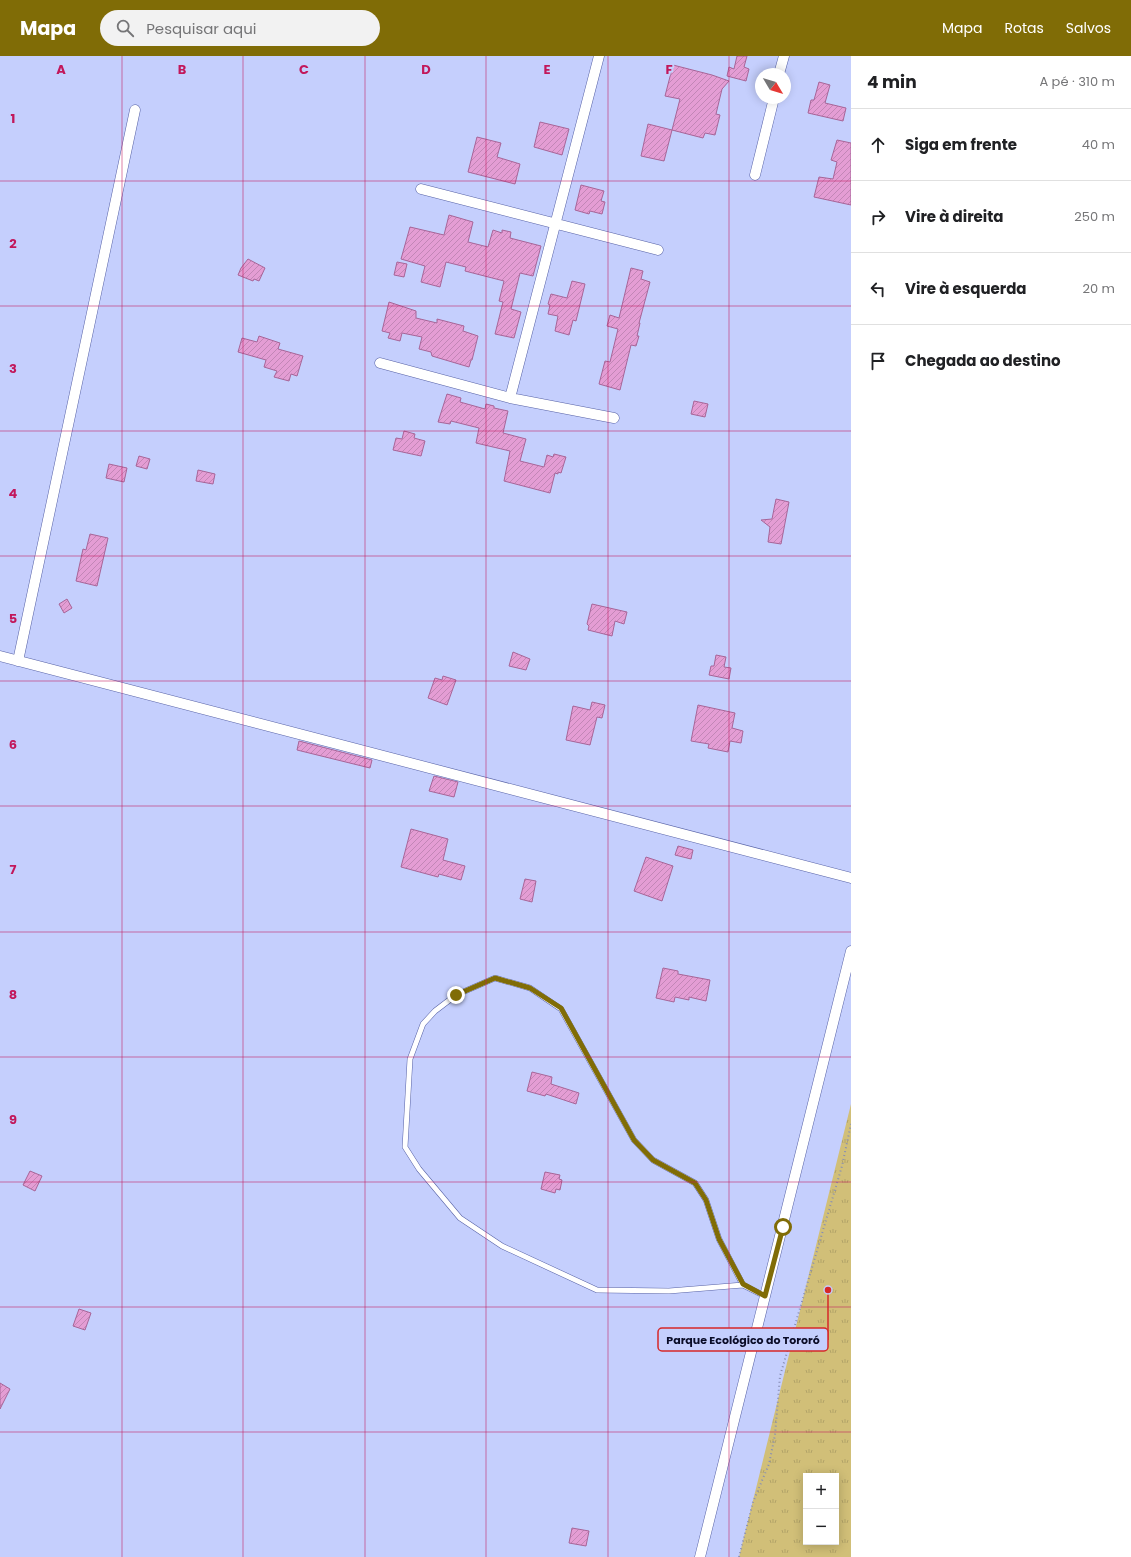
<!DOCTYPE html>
<html lang="pt">
<head>
<meta charset="utf-8">
<style>
	body { margin:0; font-family:Poppins,sans-serif; background:#f2f2f2; color:#202124 }
	.controls { position:absolute; right:12px; bottom:12px; display:grid; overflow:hidden; border-radius:0px; box-shadow:0 2px 10px #0003 }
	.controls button { width:36px; height:36px; display:grid; place-items:center; padding:0; border:0; border-bottom:1px solid #e0e0e0; background:#fff; color:#202124; font:20px sans-serif }
	.compass { position:absolute; left:755px; top:12px; width:36px; height:36px; border-radius:50%; background:#fff; box-shadow:0 2px 10px #0003; rotate:128deg }
	.stop { position:absolute; width:12px; height:12px; margin:-9px; border:3px solid #806c06; border-radius:50%; background:#fff }
	.stop.end { background:#806c06; border-color:#fff; box-shadow:0 1px 4px #0008 }
	.list { margin:0; padding:0; list-style:none }
	h2 { display:flex; justify-content:space-between; align-items:center; height:52px; margin:0; padding:0 16px; font-size:17px }
	h2 small { font-size:13px; font-weight:400; color:#757577 }
	.list li { display:grid; grid-template-columns:26px 1fr auto; gap:12px; align-items:center; box-sizing:border-box; height:72px; padding:0 16px; border-top:1px solid #e0e0e0 }
	.list b { display:block; font-size:15px; white-space:nowrap }
	.list em { font-size:13px; font-style:normal; color:#757577 }
	.icon { flex:none; width:22px; height:22px; fill:none; stroke:currentColor; stroke-width:2; stroke-linecap:round; stroke-linejoin:round }
	.map { position:relative; flex:none; width:851px; height:1501px; overflow:hidden }
	header { display:flex; align-items:center; gap:24px; box-sizing:border-box; height:56px; padding:0 20px; background:#806c06; color:#fff }
	header strong { font-size:19px }
	nav { display:flex; gap:22px; margin-inline-start:auto; font-size:14px }
	.search { width:280px; height:36px; background:#f2f2f2; display:flex; align-items:center; gap:10px; box-sizing:border-box; padding:0 14px; border-radius:22px; color:#757577; font-size:15px }
	main { display:flex }
	aside { flex:1; background:#fff }
	.map>svg:first-child { display:block }
	.park { fill:url(#park-tufts); fill-rule:evenodd }
	.building { fill:url(#building-hatch); stroke:#a76598 }
	.lines { fill:none; stroke-linecap:round; stroke-linejoin:round }
	.service-casing { stroke:#5762a6; stroke-width:6 }
	.minor-casing { stroke:#5762a6; stroke-width:11 }
	.path { stroke:#868db5; stroke-width:2; stroke-dasharray:1 3; stroke-linecap:butt }
	.service { stroke:#fff; stroke-width:5 }
	.minor { stroke:#fff; stroke-width:10 }
	.route { stroke:#806c06; stroke-width:5 }
	.grid { fill:none; stroke:#c2185b; stroke-width:1; stroke-opacity:0.55 }
	.grid-label { font-size:13px; text-anchor:middle; font-weight:bold; fill:#c2185b; stroke:#c5cffd; stroke-width:4; stroke-linejoin:round; paint-order:stroke }
	.leader { fill:none; stroke:#d62828; stroke-width:1.5 }
	.callout-dot { fill:#d62828; stroke:#c5cffd; stroke-width:1.5 }
	.callout { fill:#c5cffd; stroke:#d62828; stroke-width:1.5 }
	.callout-label { font-size:11px; text-anchor:middle; font-weight:bold; fill:#0a0c27 }
</style>
</head>
<body>
<header>
<strong>Mapa</strong>
<div class="search"><svg class="icon" aria-label="search" viewBox="0 0 24 24"><circle cx="10" cy="10" r="6"/><path d="M15 15l6 6"/></svg>Pesquisar aqui</div>
<nav><a>Mapa</a><a>Rotas</a><a>Salvos</a></nav>
</header>
<main>
<div class="map">
<svg width="851" height="1501" viewBox="0 0 851 1501">
	<defs>
		<pattern id="park-tufts" width="24" height="20" patternUnits="userSpaceOnUse"><rect width="24" height="20" fill="#d1bf78"/><path d="M3 7l-1-3M5 7V3M7 7l1-3M15 17l-1-3M17 17v-4M19 17l1-3" fill="none" stroke="#b2a368"/></pattern>
		<pattern id="building-hatch" width="6" height="6" patternUnits="userSpaceOnUse"><rect width="6" height="6" fill="#e49dd4"/><path d="M-1 1l2-2M0 6l6-6M5 7l2-2" fill="none" stroke="#c286b6"/></pattern>
	</defs>
	<rect width="100%" height="100%" fill="#c5cffd"/>
	<path class="park" d="M851,1048V1501H739ZM806,1420H836V1486H806Z"/>
	<path class="building" d="M737,0H747L744,11L749,13L746,25L727,20L729,11L734,13Z
		M673,9L712,19L729,25L722,33L716,58L720,59L715,79L705,77L703,82L672,74L680,43L665,40Z
		M819,26L830,29L825,47L846,52L843,65L808,57L811,44H814Z
		M540,66L569,73L562,99L534,91Z
		M648,68L672,74L664,105L641,100Z
		M477,81L501,87L497,101L520,108L515,128L468,116Z
		M837,84L851,87V149L814,141L819,121L833,123L837,106L831,104Z
		M581,129L604,135L601,145L605,146L602,158L590,155L589,158L575,154Z
		M449,159L473,166L468,186L488,191L493,174L502,177V174L511,176L510,182L541,190L533,220L520,217L511,253L521,256L514,282L495,278L503,246L499,245L504,225L465,215L466,211L446,206L440,231L421,226L425,210L401,203L410,171L444,179Z
		M248,203L265,212L259,225L254,223L253,225L238,219L241,212Z
		M397,206L407,208L404,221L394,219Z
		M631,212L643,215L641,223L650,226L639,267H640L637,280H639L636,290L631,289L620,334L599,328L605,305L610,306L618,273L607,270L610,259L619,262Z
		M572,225L585,228L576,265L573,264L569,279L555,275L558,260L548,258L550,249L548,248L551,238L567,242Z
		M389,246L416,255V262L437,267V263L464,270L463,275L478,280L472,304H471L469,311L432,300L431,296L419,293L422,281L402,277L400,285L388,282L390,277L382,275Z
		M259,280L280,287L278,293L303,300L297,320L291,318L289,325L274,321L277,315L264,311L266,304L238,296L242,282L257,286Z
		M447,338L461,342L460,346L485,353L486,348L494,350V352L508,355L503,377L526,383L520,405L544,411L547,399L553,401L554,398L566,401L561,417L558,416V418L555,417L550,437L504,425L510,395L476,387L479,372L451,365L450,368L438,366Z
		M694,345L708,348L705,361L691,358Z
		M404,375L415,378L414,382L425,385L421,400L393,394L396,382L402,383Z
		M139,400L150,403L147,413L136,410Z
		M109,408L127,412L124,426L106,422Z
		M198,414L215,418L213,428L196,425Z
		M776,443L789,446L781,488L768,486L770,471L761,464L772,463Z
		M90,478L108,482L97,530L76,525L83,493L86,494Z
		M67,543L72,552L64,557L59,548Z
		M592,548L627,556L624,568L615,565L612,580L588,574L589,570L587,568Z
		M513,596L530,603L526,614L509,610Z
		M716,599L726,601L724,611L731,612L729,623L709,619L711,610H714Z
		M443,620L456,624L447,649L428,642L435,622L442,624Z
		M592,646L605,649L602,662L597,661L590,689L566,684L573,650L590,654Z
		M698,649L735,657L732,672L743,675L741,687L730,685L728,696L708,692L709,688L691,685Z
		M299,685L372,704L370,712L297,694Z
		M434,720L458,726L454,741L429,735Z
		M411,773L448,783L443,804L465,810L461,824L439,818L438,821L401,811Z
		M678,790L693,794L691,803L675,799Z
		M646,801L673,810L662,845L634,835Z
		M525,823L536,825L532,846L520,843Z
		M663,912L678,915V918L710,924L706,945L689,941V944L675,941L674,946L656,942Z
		M532,1016L552,1021L551,1028L579,1037L576,1048L546,1038L545,1040L527,1035Z
		M30,1115L42,1120L35,1135L23,1129Z
		M545,1116L560,1119L559,1123L562,1124L560,1134L556,1133L555,1137L541,1133Z
		M79,1253L91,1257L85,1274L73,1270Z
		M0,1327L10,1333L0,1353Z
		M572,1472L589,1475L586,1490L569,1487Z"/>
	<g class="lines">
		<defs>
			<path id="service" d="M743,1229L719,1183L706,1144L695,1127L653,1104L634,1084L561,953L530,932L495,922L456,939L435,955L423,968L410,1003L405,1091L419,1113L460,1162L502,1190L597,1234L669,1235L743,1229L765,1240"/>
			<path id="minor" d="M779,18L784,0
				M755,119L774,42
				M421,133L658,194
				M380,307L510,342L614,362
				M510,342L599,0
				M0,600L851,822
				M18,605L135,54
				M700,1501L851,895"/>
		</defs>
		<use href="#service" class="service-casing"/>
		<use href="#minor" class="minor-casing"/>
		<path class="path" d="M739,1501L753,1446L769,1408L775,1379L780,1320L842,1110L851,1068"/>
		<use href="#service" class="service"/>
		<use href="#minor" class="minor"/>
	</g>
	<g class="lines">
		<path class="route" d="M456,939L495,922L530,932L561,952L634,1084L653,1104L695,1127L706,1144L719,1183L743,1228L765,1240L783,1171"/>
	</g>
	<path class="grid" d="M122,0V1501M243,0V1501M365,0V1501M486,0V1501M608,0V1501M729,0V1501M0,125H851M0,250H851M0,375H851M0,500H851M0,625H851M0,750H851M0,876H851M0,1001H851M0,1126H851M0,1251H851M0,1376H851"/>
	<g class="grid-label">
		<text x="61" y="18">A</text>
		<text x="182" y="18">B</text>
		<text x="304" y="18">C</text>
		<text x="426" y="18">D</text>
		<text x="547" y="18">E</text>
		<text x="669" y="18">F</text>
		<text x="13" y="67">1</text>
		<text x="13" y="192">2</text>
		<text x="13" y="317">3</text>
		<text x="13" y="442">4</text>
		<text x="13" y="567">5</text>
		<text x="13" y="693">6</text>
		<text x="13" y="818">7</text>
		<text x="13" y="943">8</text>
		<text x="13" y="1068">9</text>
	</g>
	<path class="leader" d="M828 1234L828 1284"/>
	<circle class="callout-dot" cx="828" cy="1234" r="4"/>
	<rect class="callout" x="658" y="1272" width="170" height="23" rx="4"/>
	<g class="callout-label">
		<text x="743" y="1288">Parque Ecológico do Tororó</text>
	</g>
</svg>
<div class="controls">
<button>+</button>
<button>−</button>
</div>
<svg class="compass" viewBox="-18 -18 36 36"><path d="M0-13l5 13h-10z" fill="#e53935"/><path d="M0 13l5-13h-10z" fill="#757577"/></svg>
<div class="stop" style="left:783px;top:1171px"></div>
<div class="stop end" style="left:456px;top:939px"></div>
</div>
<aside>
<h2>4 min<small>A pé · 310 m</small></h2>
<ul class="list">
<li><svg class="icon" aria-label="ahead" viewBox="0 0 24 24"><path d="M12 20V5M6 11l6-6 6 6"/></svg><div><b>Siga em frente</b></div><em>40 m</em></li>
<li><svg class="icon" aria-label="right" viewBox="0 0 24 24"><path d="M7 20v-9h11M14 6l5 5-5 5"/></svg><div><b>Vire à direita</b></div><em>250 m</em></li>
<li><svg class="icon" aria-label="left" viewBox="0 0 24 24"><path d="M17 20v-9H6M10 6l-5 5 5 5"/></svg><div><b>Vire à esquerda</b></div><em>20 m</em></li>
<li><svg class="icon" aria-label="arrive" viewBox="0 0 24 24"><path d="M6 21V4h12l-3 4 3 4H6"/></svg><div><b>Chegada ao destino</b></div></li>
</ul>
</aside>
</main>
</body>
</html>
